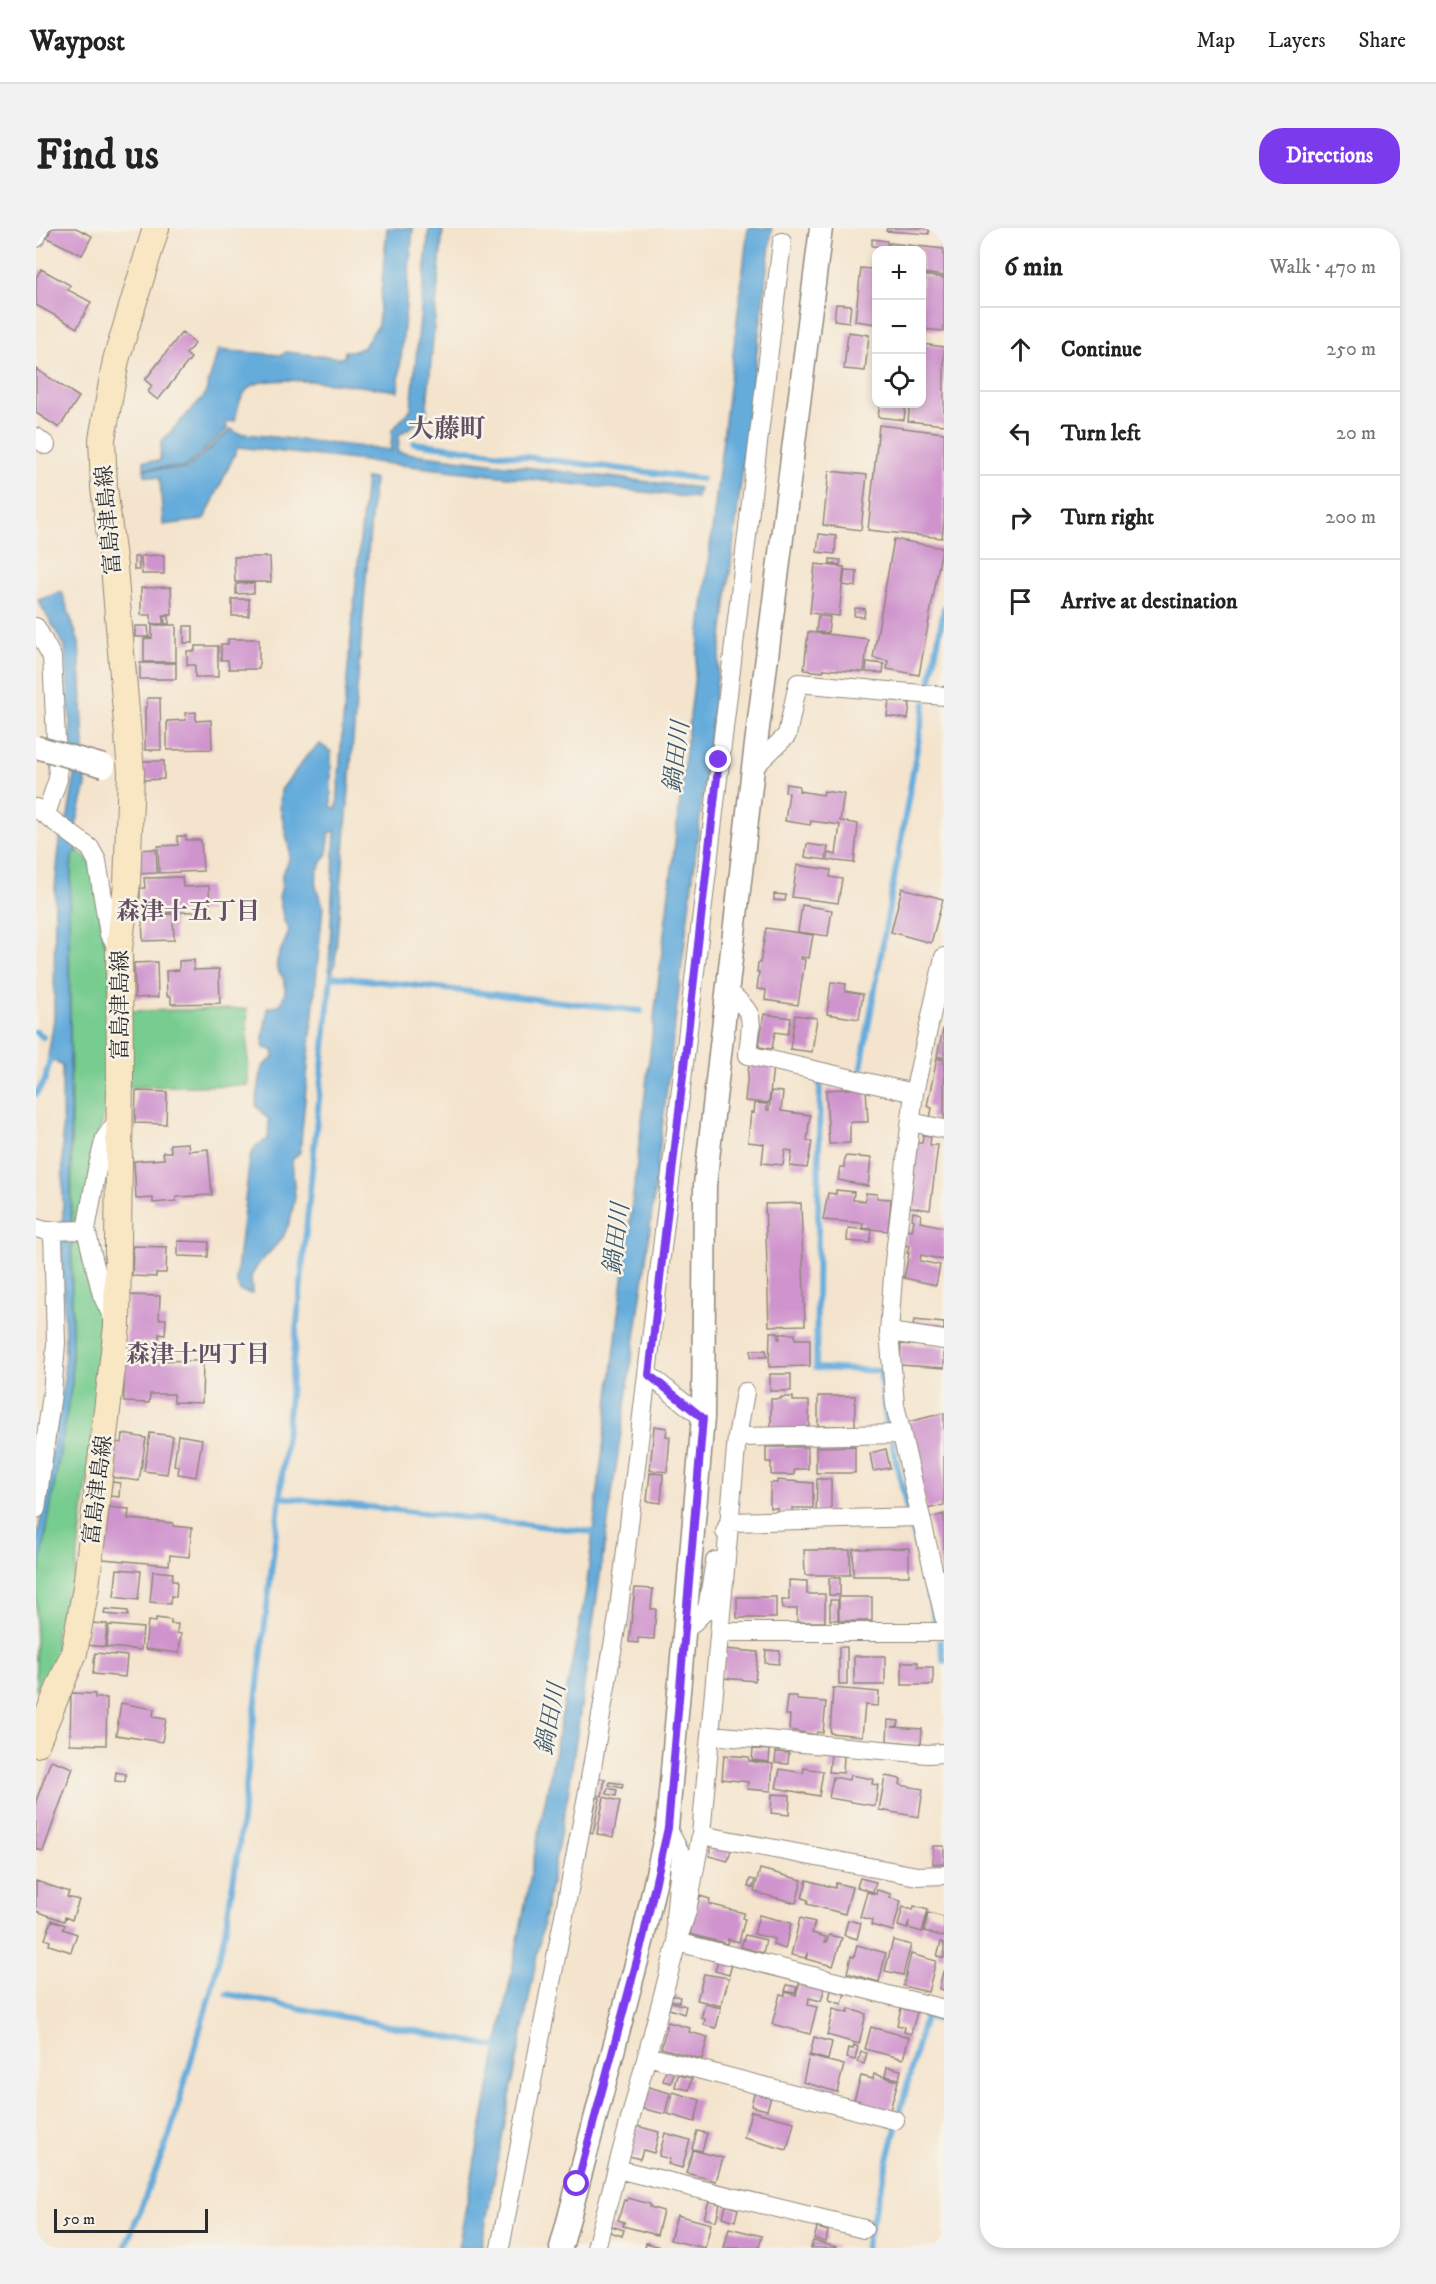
<!DOCTYPE html>
<html lang="en">
<head>
<meta charset="utf-8">
<style>
	body { margin:0; font-family:"IM FELL DW Pica","Noto Serif JP",serif; background:#f2f2f2; color:#222 }
	.controls { position:absolute; right:18px; top:18px; display:grid; overflow:hidden; border-radius:12px; box-shadow:0 3px 9px #0003 }
	.controls button { width:54px; height:54px; display:grid; place-items:center; padding:0; border:0; border-bottom:2px solid #e0e0e0; background:#fff; color:#222; font:30px sans-serif }
	.scale { position:absolute; left:18px; bottom:15px; width:154px; box-sizing:border-box; padding-left:6px; border:3px solid #2b2b2b; border-top:0; font-size:16px; line-height:21px; white-space:nowrap; color:#2b2b2b; -webkit-text-stroke:4px #f7f3e8; paint-order:stroke }
	.stop { position:absolute; width:18px; height:18px; margin:-14px; border:4px solid #7c3aed; border-radius:50%; background:#fff }
	.stop.end { background:#7c3aed; border-color:#fff; box-shadow:0 2px 6px #0008 }
	.list { margin:0; padding:0; list-style:none }
	h2 { display:flex; justify-content:space-between; align-items:center; height:78px; margin:0; padding:0 24px; font-size:26px }
	h2 small { font-size:20px; font-weight:400; color:#767676 }
	.list li { display:grid; grid-template-columns:39px 1fr auto; gap:18px; align-items:center; box-sizing:border-box; height:84px; padding:0 24px; border-top:2px solid #e0e0e0 }
	.list b { display:block; font-size:22px; white-space:nowrap }
	.list em { font-size:20px; font-style:normal; color:#767676 }
	.icon { flex:none; width:33px; height:33px; fill:none; stroke:currentColor; stroke-width:2; stroke-linecap:round; stroke-linejoin:round }
	.map { position:relative; flex:none; width:908px; height:2020px; overflow:hidden; border-radius:24px }
	header { display:flex; align-items:center; gap:36px; box-sizing:border-box; height:84px; padding:0 30px; background:#fff; border-bottom:2px solid #e0e0e0 }
	header strong { font-size:28px }
	nav { display:flex; gap:33px; margin-inline-start:auto; font-size:21px }
	.intro { display:flex; align-items:center; justify-content:space-between; box-sizing:border-box; height:144px; padding:0 36px }
	h1 { margin:0; font-size:42px }
	.button { padding:15px 27px; border-radius:24px; background:#7c3aed; color:#fff; font-size:21px; font-weight:700 }
	main { display:flex; gap:36px; padding:0 36px }
	aside { flex:1; background:#fff; border-radius:24px; box-shadow:0 3px 9px #0003 }
	.map>svg:first-child { display:block }
	.green { fill:#77cc8f; stroke:#517c5d; stroke-width:1.5 }
	.water { fill:#65acdb; stroke:#486c83; stroke-width:1.5 }
	.lines { fill:none; stroke-linecap:round; stroke-linejoin:round }
	.stream { stroke:#65acdb; stroke-width:6 }
	.building { fill:#cf93cd }
	.minor-casing { stroke:#90887c; stroke-width:20 }
	.tertiary-casing { stroke:#90887c; stroke-width:25 }
	.secondary-casing { stroke:#90887c; stroke-width:28 }
	.minor { stroke:#fff; stroke-width:18 }
	.tertiary { stroke:#fff; stroke-width:22 }
	.secondary { stroke:#f9e7c3; stroke-width:26 }
	.tertiary-bridge-casing { stroke:#90887c; stroke-width:25; stroke-linecap:butt }
	.tertiary-bridge { stroke:#fff; stroke-width:22 }
	.route { stroke:#7c3aed; stroke-width:8 }
	.labels { text-anchor:middle; dominant-baseline:central; stroke-width:5; stroke-linejoin:round; paint-order:stroke }
	.street-label { font-size:22px; fill:#2b2b2b; stroke:#f7f3e8 }
	.water-label { font-size:24px; font-style:italic; fill:#3f5869; stroke:#f7f3e8 }
	.neighbourhood-label { font-size:24px; font-weight:bold; fill:#644f64; stroke:#f7f3e8 }
	.quarter-label { font-size:26px; font-weight:bold; fill:#644f64; stroke:#f7f3e8 }
</style>
</head>
<body>
<header>
<strong>Waypost</strong>
<nav><a>Map</a><a>Layers</a><a>Share</a></nav>
</header>
<div class="intro"><h1>Find us</h1><a class="button">Directions</a></div>
<main>
<div class="map">
<svg width="908" height="2020" viewBox="0 0 908 2020">
	<rect width="100%" height="100%" fill="#f7f3e8"/>
	<filter id="ink" filterUnits="userSpaceOnUse"><feTurbulence type="fractalNoise" baseFrequency=".0167" numOctaves="2"/><feDisplacementMap in="SourceGraphic" scale="12" xChannelSelector="R" yChannelSelector="G"/><feConvolveMatrix kernelMatrix="1 2 1 2 8 2 1 2 1" color-interpolation-filters="sRGB"/></filter>
	<filter id="wash" filterUnits="userSpaceOnUse"><feTurbulence type="fractalNoise" baseFrequency=".008" numOctaves="4" result="noise"/><feDisplacementMap in="SourceGraphic" scale="24" xChannelSelector="R" yChannelSelector="G"/><feGaussianBlur stdDeviation="1.35" result="paint"/><feColorMatrix in="noise" values="0 0 0 0 0 0 0 0 0 0 0 0 0 0 0 0 0 1.4 0 .05"/><feComposite in="paint" operator="in"/></filter>
	<g filter="url(#wash)">
		<rect width="100%" height="100%" fill="#f4e4cd"/>
		<path class="green" d="M42,623L51,630L57,642L67,707L74,734L72,869L43,995H36L33,682L36,627Z
			M211,781L212,857L92,859V783Z
			M36,1012L43,1013L51,1022L68,1098L60,1185L38,1355L33,1373L24,1387L19,1409L23,1433L16,1449L0,1462V1363L36,1154Z"/>
		<path class="water" d="M351,0H377L362,163C334,160 233,143 214,159C203,168 202,180 199,193L190,194L191,201L150,239L108,240V233H124L125,214L169,167L182,122L246,127L250,124L308,130L309,123H318L328,119L342,97Z
			M393,0H407L390,189L363,207L362,224L663,260L661,270L202,219L168,292L127,297L124,250L109,247L108,241H151L195,201L201,205L355,222L356,202L375,181Z
			M712,0H736L608,1048L532,1566L445,2020H422L550,1363Z
			M330,250L338,251L299,735L295,748L293,741L299,603L294,604L291,626L281,643L280,659L287,677L264,924L256,932L259,969L254,993L247,1009L222,1037L215,1048L216,1066L204,1063L200,1052L214,929L220,918L232,911L233,892L220,877L226,839L238,829L237,822L228,820C224,807 232,794 231,780L244,777C259,746 238,750 241,733C243,723 251,712 253,702L248,693L243,669L246,658V646L252,635L254,624L244,579L245,562L270,529L284,516L295,524V579L301,581L306,504Z
			M26,364L43,415L50,557L40,597L42,623L36,627L33,682L36,1154L0,1363V1319L28,1150L29,1115L27,1036L23,1012L27,993L26,838L12,829L18,791L19,661L24,610L32,588L38,552L29,419L2,372Z"/>
		<g class="lines">
			<path class="stream" d="M378,215L666,251
				M894,457L908,380
				M0,804L7,809
				M825,840L889,475
				M784,854L780,1140L844,1143L851,1199
				M0,866L9,852L14,831L19,827
				M856,1214L871,1281
				M244,1269L557,1304
				M876,1298L899,1395
				M904,1414L908,1433
				M191,1766L462,1819
				M89,2020L133,1909L175,1763L189,1704L203,1617L244,1269L295,748L605,783
				M829,2020L889,1788L908,1793"/>
		</g>
		<g id="blocks">
			<path class="building" d="M16,0H40L56,8L46,27L11,10Z
				M851,0H893V6L850,3Z
				M836,11L851,13V20L836,18Z
				M853,15L908,21V48L886,45V22H852Z
				M836,34H840V96L819,93L825,40L835,41Z
				M5,41L34,57L32,62L55,74L41,100L0,77V50Z
				M886,47L908,50V103L886,101Z
				M800,76L815,77L813,94L798,92Z
				M146,104L159,115L150,126L155,130L122,172L112,164L116,158L109,152Z
				M812,104L833,107L829,143L808,141Z
				M886,116L908,119V197L872,193L874,176H886Z
				M0,141L43,169L23,200L0,185Z
				M844,176H870L868,192L842,189Z
				M843,197L908,205V292L906,310L832,302Z
				M793,243L831,247L825,302L787,297Z
				M783,306L800,308L799,326L781,324Z
				M858,311L906,320L883,447L851,441L852,433L837,430Z
				M128,327V346H106L105,328Z
				M98,329H103V342H98Z
				M198,329H234L235,354H199Z
				M794,331L805,332L804,337L794,336Z
				M779,336L808,339L803,388L774,385Z
				M809,342L821,343L820,359L807,357Z
				M218,355V365L200,366V356Z
				M135,359L136,387H127V396H115V387H105V360Z
				M196,371H213V388H196Z
				M819,380L829,381L828,389L818,388Z
				M128,388H133V396H129Z
				M782,388L794,389L792,405L780,404Z
				M116,397H140V434H108V411L116,410Z
				M99,398H112L113,409H99Z
				M148,398H157V415H148Z
				M772,404L832,411L828,444L788,441L787,444L768,442Z
				M192,411H223V441H193L192,432H185V416H192Z
				M159,418H182V449H159V437H151V423H159Z
				M831,434L848,436L847,445L830,444Z
				M104,435H140V451H104Z
				M111,470H124L125,522H109V479H111Z
				M853,472L874,475L872,491L851,488Z
				M160,484V493L175,492L176,521L131,522V493L150,492L149,485Z
				M107,533H128V551L108,552Z
				M750,556L763,558V563L787,567L788,563L808,566L804,593L822,596L818,635L792,632L793,625L800,627L804,597L775,593L774,597L749,593L753,565L749,564Z
				M141,608H150V612H165L167,643L123,645L122,618L142,617Z
				M771,616L792,619L790,632L769,629Z
				M120,621L121,645L100,646L99,622Z
				M761,637L795,642L794,649L806,651L802,675L756,669Z
				M146,649L147,659L173,658L174,683L95,686L94,672H104V660H109L108,650Z
				M866,660L907,671L895,715L855,704Z
				M738,666L750,667L749,673L738,672Z
				M766,677L796,682L792,708L762,704Z
				M137,686L138,712L107,713L106,687Z
				M730,700L777,707L773,730L765,729V731L769,732L762,777L729,772L730,762L721,761L723,744H721L722,735H724Z
				M158,732V742L183,741L184,775L135,776V768H131L130,743L143,742V733Z
				M121,734L122,769L99,770L98,735Z
				M795,754L810,756L809,763L827,766L823,791L791,786Z
				M728,786L755,790L752,806L739,804L736,821L723,819Z
				M759,787L781,790L776,824L754,821Z
				M907,801H908V830L901,828Z
				M901,830L908,832V893L894,890L896,880L891,878Z
				M713,835L737,838L733,875L709,873Z
				M830,860L832,894H814V915L793,916L790,862Z
				M100,863L131,864L130,896L99,895Z
				M735,863L747,864L745,883L774,887L771,913L776,914L771,940L754,938L756,923L749,922L747,937L726,935L728,916L712,914L715,884L718,885L719,875L731,876V882H733Z
				M887,907L895,908L894,917H902L894,982L874,979L881,915H886Z
				M152,915L153,923L172,921L176,967L140,969V973L117,975V970L100,971L98,933L128,931L127,924H135L134,916Z
				M809,928L835,930L832,958L802,952L804,939H808Z
				M800,962L818,964L817,972L829,973L830,965L841,966V970L855,971L852,1003L826,1000L827,995L787,992L792,965L800,966Z
				M765,975L769,1097L733,1098L729,976Z
				M877,984L885,986L884,994L908,999V1032L885,1027L884,1033L904,1037L900,1057L868,1050L873,1025H871L873,1018L868,1017L871,1002L876,1003L878,992L876,991Z
				M812,1000L836,1002L834,1015L811,1013Z
				M142,1013L173,1014L172,1029L142,1028Z
				M97,1018L131,1019L130,1045H120V1049L96,1048Z
				M92,1067L124,1068L123,1091H130L129,1107L123,1106V1115H104V1125L90,1124Z
				M878,1092L908,1095V1102L877,1099Z
				M734,1104H742V1111H744V1106H759V1111H774V1138L733,1139Z
				M865,1116L908,1119V1140L864,1137Z
				M715,1122H730L731,1129H715Z
				M88,1132L167,1133L166,1175L138,1174V1166H114L113,1175L88,1174Z
				M734,1146H755V1163H734Z
				M782,1168H819V1198H782Z
				M745,1169H757V1173H773V1205H735V1171H745Z
				M908,1185V1277L891,1281L868,1195Z
				M618,1198L631,1200L630,1208L634,1209L631,1244L614,1242Z
				M114,1205L137,1208L131,1246L108,1243Z
				M87,1206L110,1210L103,1253L75,1249L80,1214L86,1215Z
				M142,1207L166,1211L160,1249L142,1246L143,1239L138,1238Z
				M819,1218V1245H780V1219Z
				M730,1219H772V1241H762L758,1243V1247H735V1234H730Z
				M850,1221L854,1240L837,1243L834,1225Z
				M614,1245L627,1246L625,1275L611,1273Z
				M781,1251H795V1285H780Z
				M741,1252L777,1255V1280H756V1284L741,1285V1280H734V1255H741Z
				M76,1254L84,1255L83,1269L74,1268Z
				M71,1279L93,1281L92,1291L137,1295V1298L156,1300L153,1329L134,1327L133,1337L67,1331Z
				M908,1286V1348H907L893,1290Z
				M873,1320V1348H817V1321Z
				M768,1322H814V1347H769Z
				M81,1341L105,1343L102,1372L78,1369Z
				M117,1343L137,1345L136,1353H141L140,1369L135,1368L134,1376L114,1374Z
				M793,1350H804V1367H793Z
				M753,1352L771,1353V1366H789V1394H761V1381H747L746,1372H753Z
				M599,1360L617,1361L615,1381H620L618,1411L602,1410V1415L593,1414Z
				M701,1369H740V1390H701Z
				M803,1369H836V1393H803Z
				M794,1372H802V1392H794Z
				M69,1381L92,1383V1388L68,1386Z
				M120,1390L135,1392V1396H142L141,1405L145,1406L143,1425L109,1421L112,1393L120,1394Z
				M53,1395L71,1396L69,1419L51,1417Z
				M73,1397L107,1400L105,1422L70,1419Z
				M803,1419H811V1457H803Z
				M689,1421L722,1424L719,1453L687,1450Z
				M730,1422L744,1423L743,1436L729,1435Z
				M59,1425L91,1428L89,1449L57,1446Z
				M818,1428H849V1457H818Z
				M866,1434H882V1439H897V1457H866Z
				M797,1460L843,1464L842,1478L829,1477L826,1508L794,1505Z
				M35,1465L59,1466V1470H71L70,1517L34,1516Z
				M751,1468H761V1472L790,1474L787,1505L781,1504L780,1507L753,1502L754,1487H749Z
				M85,1475L118,1481L117,1489L130,1491L126,1514L80,1507Z
				M852,1492L863,1493L862,1498L856,1499L886,1501L885,1516L851,1513Z
				M717,1521L734,1522L733,1534L716,1532Z
				M740,1524L753,1525L752,1536L739,1535Z
				M795,1526L808,1528L807,1545L793,1544Z
				M688,1527L713,1529V1533L737,1536L735,1563L711,1561L712,1554L686,1551Z
				M15,1532L37,1540L7,1623L0,1621V1573Z
				M768,1540L787,1543L783,1568L740,1560L744,1541L767,1545Z
				M80,1544L90,1546L89,1554L79,1553Z
				M814,1547L837,1551L836,1556L842,1557L839,1578L793,1570L797,1549L813,1552Z
				M849,1548L865,1551L864,1557L887,1561L883,1589L843,1582Z
				M563,1550L569,1551L566,1568L560,1567Z
				M574,1554L587,1556L586,1560L573,1557Z
				M572,1560L581,1562L580,1568L571,1566Z
				M736,1566L754,1567L753,1587L735,1585Z
				M561,1569L564,1570L557,1605L554,1604Z
				M568,1569L584,1573L577,1609L561,1606Z
				M676,1616L695,1622L692,1633L673,1628Z
				M897,1618H908V1635L897,1636Z
				M724,1641L766,1652L760,1675L718,1664Z
				M824,1650L840,1654L837,1664L821,1659Z
				M714,1651L719,1652L717,1660L712,1659Z
				M771,1652L799,1660L800,1655L816,1659L809,1686L771,1676L772,1672L766,1670Z
				M0,1653L33,1664L31,1669L43,1672L36,1692L29,1689L28,1693L0,1683Z
				M841,1662L855,1666L854,1670L865,1673L857,1703L835,1697L836,1692L824,1689L831,1664L840,1666Z
				M664,1668L674,1671L673,1676L708,1685L706,1690L709,1691L703,1714L692,1711L691,1716L654,1706Z
				M878,1678L892,1682L886,1704L872,1700L873,1693L871,1701L862,1698L867,1679L877,1682Z
				M892,1685L908,1689V1709L888,1703Z
				M723,1687L755,1695L749,1721L737,1717L738,1711L718,1706Z
				M764,1690L779,1694L776,1705L790,1709L789,1714H791L793,1707L806,1710L797,1738L770,1731L772,1724L769,1730L755,1727Z
				M16,1692L29,1697L27,1701L41,1706L35,1724L13,1717L14,1713L9,1711Z
				M812,1692L825,1695L821,1711L808,1707Z
				M709,1707L730,1712L727,1725L705,1719Z
				M857,1712L875,1717L867,1747L849,1743Z
				M905,1714L908,1715V1730L901,1728Z
				M821,1717L850,1725L843,1754L811,1745L815,1728L818,1729Z
				M875,1726L900,1733L892,1764L867,1758Z
				M682,1732L696,1736L693,1747L679,1743Z
				M907,1743L908,1744V1762L903,1761Z
				M668,1746L693,1750L685,1778L661,1772Z
				M764,1753L789,1759L785,1773L773,1770L772,1777L781,1779L774,1806L736,1796L744,1766L749,1767V1764L760,1767Z
				M751,1757L761,1759L759,1765L749,1763Z
				M795,1762L809,1765L806,1776L793,1772Z
				M636,1767L644,1769L643,1774L635,1772Z
				M635,1774L650,1778L648,1786L633,1781Z
				M669,1776L685,1780L680,1800L668,1797L669,1791L665,1790Z
				M865,1780L881,1784L875,1806L868,1804L869,1799L861,1797Z
				M797,1781L812,1785L813,1781L830,1786L823,1816L791,1807Z
				M632,1794L654,1800L653,1804L672,1809L666,1831L625,1820Z
				M835,1799L873,1809L867,1831L829,1821Z
				M778,1809L796,1814L792,1832L774,1827Z
				M818,1817L822,1819L819,1832L811,1830L813,1820L817,1821Z
				M825,1824L831,1825L828,1836L822,1834Z
				M773,1828L808,1837L801,1864L767,1854Z
				M851,1839L865,1842L863,1851L849,1848Z
				M630,1842L638,1844L635,1855L627,1853Z
				M838,1846L862,1853L854,1882L818,1872L825,1848L837,1851Z
				M642,1847L656,1850L653,1862L639,1859Z
				M609,1858L634,1865L629,1886L604,1880Z
				M637,1864L664,1872L659,1894L632,1886Z
				M718,1865L735,1869L731,1882L715,1878Z
				M715,1883L758,1894L751,1922L708,1910Z
				M601,1898L623,1904L618,1925L607,1922L604,1931L593,1928Z
				M661,1903L671,1905L666,1923L656,1921Z
				M629,1905L654,1912L646,1940L632,1936L634,1931L623,1928Z
				M657,1922L687,1930L680,1953L650,1945Z
				M592,1970L614,1976V1979L627,1983L621,2007L587,1998L588,1994L582,1992L588,1972L591,1973Z
				M673,1973L684,1976L680,1993L668,1990Z
				M690,1977L702,1981L699,1993L687,1989Z
				M641,1987L675,1996L669,2020L634,2012Z
				M575,1998L588,2002L586,2008L574,2004Z
				M693,2000L726,2008L723,2020H688Z
				M781,2000L792,2003L790,2014L778,2011Z
				M777,2013L801,2019V2020H775Z
				M610,2015L624,2019V2020H609Z"/>
		</g>
	</g>
	<g filter="url(#ink)">
		<use href="#blocks" fill-opacity="0" stroke="#90887c" stroke-width="1.5"/>
		<g class="lines">
			<defs>
				<path id="minor" d="M0,10L4,0
					M0,209L10,217
					M0,399L16,429L22,551L10,586
					M717,540L751,507L762,455L908,468
					M0,580L54,620L61,633L73,706L83,721
					M908,729L878,865L858,1034L853,1104L859,1177L908,1389
					M692,763C722,789 715,789 712,827L878,865
					M875,894L908,901
					M0,1000L10,1003L50,1002L61,941L69,910L82,892
					M50,1002L66,1067L79,1094
					M853,1104L908,1112
					M613,1147L667,1190
					M701,1209L865,1206
					M0,1281L16,1166L20,1115L17,1003
					M689,1304L693,1294L885,1289
					M649,1403L671,1381L679,1333
					M684,1404H908
					M674,1507L892,1526L908,1525
					M631,1600L645,1626L639,1689L641,1714L908,1781
					M665,1607L881,1648L908,1647
					M611,1828L859,1892
					M581,1941L828,2001
					M464,2020L551,1568L582,1389L746,14
					M560,2020L641,1714L651,1683L665,1607L701,1209L709,1164"/>
				<path id="tertiary" d="M525,2020L607,1710L631,1600L667,1190L669,957L717,540L785,0"/>
				<path id="secondary" d="M0,1516L38,1425L50,1359L81,1098L84,850L83,721L91,656L95,544L78,339L68,259L66,211L80,132L120,0"/>
			</defs>
			<use href="#minor" class="minor-casing"/>
			<use href="#tertiary" class="tertiary-casing"/>
			<use href="#secondary" class="secondary-casing"/>
			<use href="#minor" class="minor"/>
			<use href="#tertiary" class="tertiary"/>
			<use href="#secondary" class="secondary"/>
			<defs>
				<path id="tertiary-bridge" d="M0,519L68,538"/>
			</defs>
			<use href="#tertiary-bridge" class="tertiary-bridge-casing"/>
			<use href="#tertiary-bridge" class="tertiary-bridge"/>
		</g>
	</g>
	<g class="lines" filter="url(#ink)">
		<path class="route" d="M541,1956L607,1710L632,1600L667,1190L613,1147L683,532"/>
	</g>
	<g class="labels">
		<g class="street-label">
			<text transform="translate(73 292) rotate(-95)">富島津島線</text>
			<text transform="translate(84 777) rotate(-90)">富島津島線</text>
			<text transform="translate(62 1262) rotate(-83)">富島津島線</text>
		</g>
		<g class="water-label">
			<text transform="translate(641 529) rotate(-83)">鍋田川</text>
			<text transform="translate(581 1011) rotate(-83)">鍋田川</text>
			<text transform="translate(515 1491) rotate(-79)">鍋田川</text>
		</g>
		<g class="neighbourhood-label">
			<text x="152" y="684">森津十五丁目</text>
			<text x="162" y="1127">森津十四丁目</text>
		</g>
		<g class="quarter-label">
			<text x="411" y="201">大藤町</text>
		</g>
	</g>
</svg>
<div class="controls">
<button>+</button>
<button>−</button>
<button><svg class="icon" aria-label="locate" viewBox="0 0 24 24"><circle cx="12" cy="12" r="6"/><path d="M12 2v4M12 18v4M2 12h4M18 12h4"/></svg></button>
</div>
<div class="scale">50 m</div>
<div class="stop" style="left:541px;top:1956px"></div>
<div class="stop end" style="left:683px;top:532px"></div>
</div>
<aside>
<h2>6 min<small>Walk · 470 m</small></h2>
<ul class="list">
<li><svg class="icon" aria-label="ahead" viewBox="0 0 24 24"><path d="M12 20V5M6 11l6-6 6 6"/></svg><div><b>Continue</b></div><em>250 m</em></li>
<li><svg class="icon" aria-label="left" viewBox="0 0 24 24"><path d="M17 20v-9H6M10 6l-5 5 5 5"/></svg><div><b>Turn left</b></div><em>20 m</em></li>
<li><svg class="icon" aria-label="right" viewBox="0 0 24 24"><path d="M7 20v-9h11M14 6l5 5-5 5"/></svg><div><b>Turn right</b></div><em>200 m</em></li>
<li><svg class="icon" aria-label="arrive" viewBox="0 0 24 24"><path d="M6 21V4h12l-3 4 3 4H6"/></svg><div><b>Arrive at destination</b></div></li>
</ul>
</aside>
</main>
</body>
</html>
